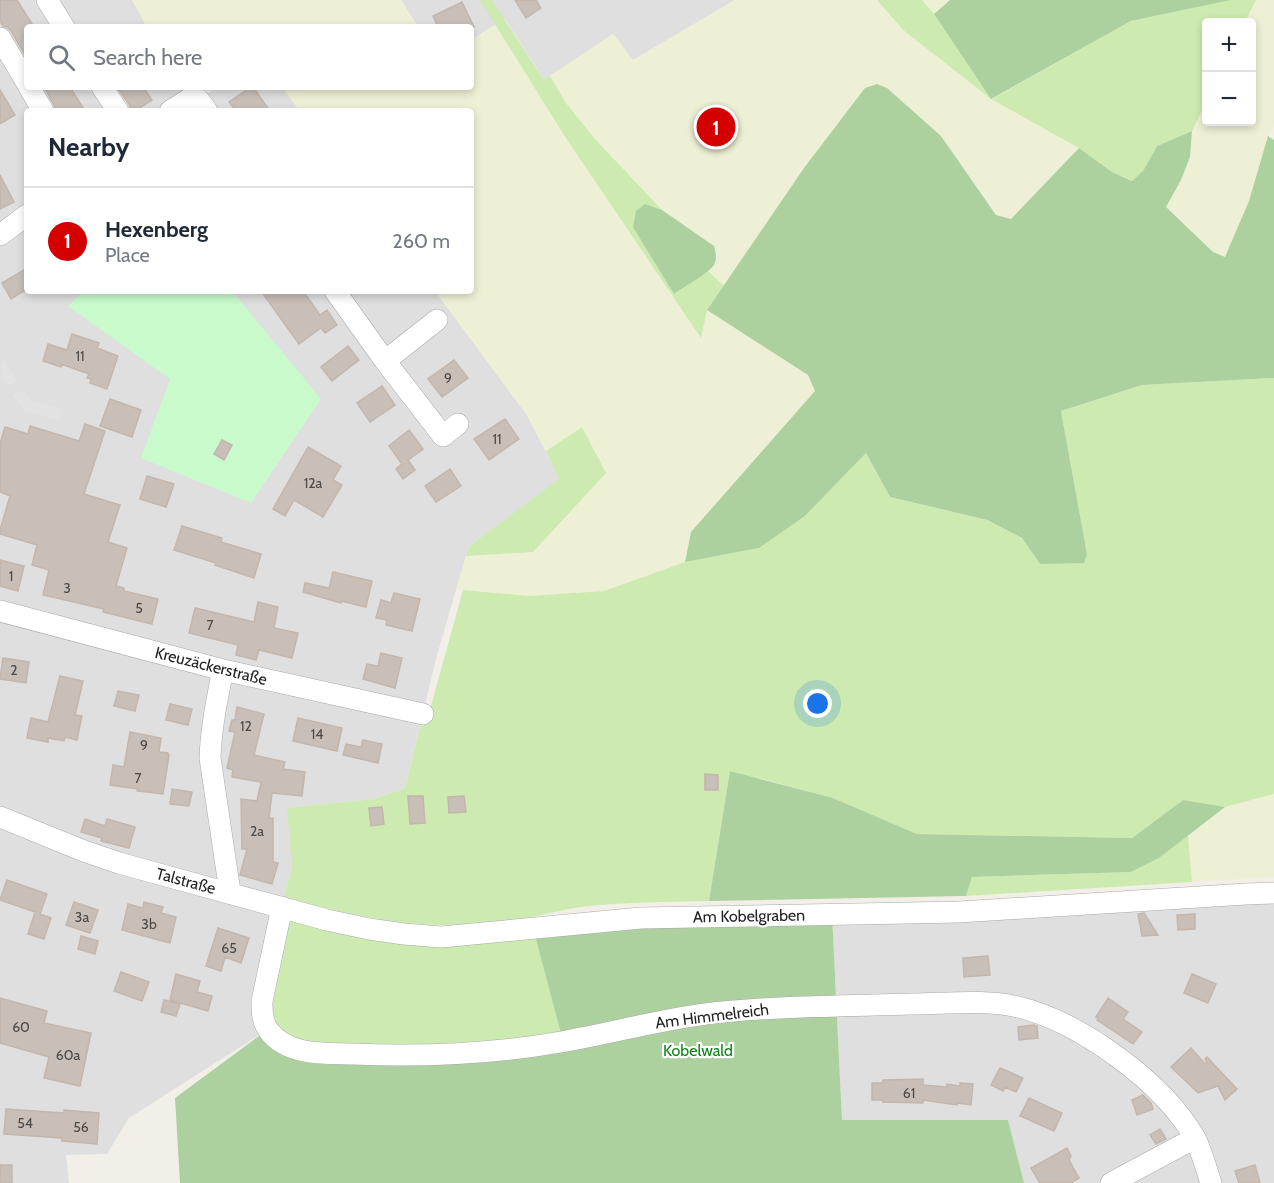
<!DOCTYPE html>
<html lang="en">
<head>
<meta charset="utf-8">
<style>
	body { margin:0; font-family:Cabin,sans-serif; background:#f6f6f7; color:#1f2937 }
	.controls { position:absolute; right:18px; top:18px; display:grid; overflow:hidden; border-radius:6px; box-shadow:0 3px 9px #0003 }
	.controls button { width:54px; height:54px; display:grid; place-items:center; padding:0; border:0; border-bottom:2px solid #e0e1e3; background:#fff; color:#1f2937; font:30px sans-serif }
	.you { position:absolute; left:818px; top:704px; width:21px; height:21px; margin:-15px; border:4px solid #fff; border-radius:50%; background:#1a73e8; box-shadow:0 0 0 9px #1a73e833 }
	.badge { display:grid; place-items:center; width:39px; height:39px; border-radius:50%; background:#d40000; color:#fff; font-size:20px; font-weight:700 }
	.pin { position:absolute; translate:-50% -50%; border:3px solid #fff; box-shadow:0 2px 6px #0006 }
	.list { margin:0; padding:0; list-style:none }
	h2 { display:flex; justify-content:space-between; align-items:center; height:78px; margin:0; padding:0 24px; font-size:26px }
	h2 small { font-size:20px; font-weight:400; color:#747a83 }
	.list li { display:grid; grid-template-columns:39px 1fr auto; gap:18px; align-items:center; box-sizing:border-box; height:108px; padding:0 24px; border-top:2px solid #e0e1e3 }
	.list b { display:block; font-size:22px; white-space:nowrap }
	.list p { margin:0; font-size:20px; white-space:nowrap; color:#747a83 }
	.list em { font-size:20px; font-style:normal; color:#747a83 }
	.icon { flex:none; width:33px; height:33px; fill:none; stroke:currentColor; stroke-width:2; stroke-linecap:round; stroke-linejoin:round }
	.map { position:relative; flex:none; width:1274px; height:1183px; overflow:hidden }
	.search { position:absolute; background:#fff; box-shadow:0 3px 9px #0003; left:24px; top:24px; width:450px; height:66px; display:flex; align-items:center; gap:15px; box-sizing:border-box; padding:0 21px; border-radius:6px; color:#747a83; font-size:22px }
	.panel { position:absolute; background:#fff; box-shadow:0 3px 9px #0003; left:24px; top:108px; width:450px; height:186px; border-radius:6px }
	.map>svg:first-child { display:block }
	.residential { fill:#e0dfdf }
	.farmland { fill:#eef0d5 }
	.grass { fill:#cdebb0 }
	.forest { fill:#add19e }
	.park { fill:#c8facc }
	.parking { fill:#e2e2e2 }
	.building { fill:#c7bfb8; stroke:#c4b6ab; stroke-width:1.5 }
	.lines { fill:none; stroke-linecap:round; stroke-linejoin:round }
	.minor-casing { stroke:#a9a9a9; stroke-width:22 }
	.minor { stroke:#fff; stroke-width:21 }
	.labels { text-anchor:middle; dominant-baseline:central; stroke-width:4.5; stroke-linejoin:round; paint-order:stroke }
	.number-label { font-size:14px; fill:#4b4948 }
	.street-label { font-size:16px; fill:#222; stroke:#fff }
	.park-label { font-size:16px; fill:#0c8416; stroke:#fff }
</style>
</head>
<body>
<div class="map">
<svg width="1274" height="1183" viewBox="0 0 1274 1183">
	<rect width="100%" height="100%" fill="#f2efe9"/>
	<path class="residential" d="M0,0H132L147,27H27V87H180L181,89L207,94L218,87H282L300,111H27V291H435L527,415L560,479L469,546L437,655L405,788L374,799L288,808L292,866L282,907L267,1030L129,1118L107,1154L66,1155L69,1183H0Z
		M401,0H735L633,60L613,34L544,80L505,19L471,40V27H418Z
		M1274,893V1183H1024L1008,1120H842L832,914Z"/>
	<path class="farmland" d="M132,0H401L418,27H147Z
		M735,0H877L903,30L991,99L1079,148L1012,219L997,215L941,136L887,88L804,168L724,286L708,271L715,264L714,246L662,210L647,195L595,139L566,103L550,76L613,34L633,60Z
		M922,0H950L934,14Z
		M1256,0H1274V126L1268,137L1249,201L1225,257L1213,252L1166,207L1181,180L1190,157L1192,131L1206,102V122H1252V22H1245Z
		M496,24L567,140L700,338L707,310L808,375L815,391L691,532L685,562L604,591L529,596L456,589L466,556L533,552L582,427L546,451L527,415L435,291H471V111H300L282,87H471V40Z
		M1274,794V877L1192,882L1188,835L1225,807Z"/>
	<path class="grass" d="M480,0H492L543,79L550,76L566,103L595,139L662,210L644,204L673,293L708,271L724,286L707,310L701,338L567,140Z
		M877,0H922L934,14L992,99L1131,21L1231,0H1256L1245,22H1206V102L1192,131L1157,146L1143,171L1133,181L1112,172L1079,148L991,99L903,30Z
		M1274,378V794L1225,807L1183,800L1132,838L917,834L833,798L762,779L730,772L709,901C666,902 624,902 581,907C566,909 552,913 537,916C505,921 473,925 441,925C387,924 336,911 284,898L292,866L287,808L374,799L405,788L423,714L429,713L463,590L529,596L604,591L685,562L759,548L805,516L866,453L890,497L986,520L1022,538L1040,564L1087,554L1061,411L1142,385Z
		M582,427L606,473L533,552L466,556L469,546L559,479L546,451Z
		M1188,835L1192,882L966,896L972,877L1131,872L1159,858Z
		M282,907L369,929L533,928L564,1042L313,1053L263,1021Z"/>
	<path class="forest" d="M950,0H1231L1131,21L991,99L934,14Z
		M877,84L887,88L941,136L996,215L1011,219L1079,148L1112,172L1132,181L1143,171L1157,146L1192,131L1190,157L1181,180L1166,207L1213,252L1225,257L1249,201L1268,136L1274,140V378L1142,385L1061,411L1087,554L1084,563L1040,564L1022,538L987,520L890,497L866,453L805,516L759,548L685,562L691,532L815,391L808,375L707,310L804,168L865,88Z
		M645,204L662,210L714,246C716,253 717,259 714,265C708,274 683,287 674,294L633,227L636,211Z
		M730,771L833,798L917,834L1132,838L1183,800L1225,807L1159,858L1131,872L972,877L966,896L709,901Z
		M832,914L842,1120H1008L1024,1183H180L175,1098L267,1030L299,1050L563,1041L533,928Z"/>
	<path class="park" d="M83,291H232L321,399L251,503L141,458L170,379L68,306Z"/>
	<path class="parking" d="M3,358L17,381L8,386L0,376Z
		M23,390L31,400L61,408L60,421L24,411L13,395Z"/>
	<path class="building" d="M0,0H17L34,27H27V58L11,31L7,27L3,26L0,21Z
		M515,0H536L541,8L526,18Z
		M462,2L474,27H438L433,16Z
		M44,87H70L85,111H56L54,105Z
		M117,87H143L152,100L135,111H131L129,104Z
		M251,87H253L270,111H236L229,102Z
		M0,90L15,115L0,124Z
		M0,175L14,202L0,209Z
		M27,268V289L11,299L2,283Z
		M261,291H303L320,315L327,310L337,325L325,333L321,328L299,344Z
		M72,334L99,343L97,348L118,356L107,389L90,383L91,379L87,378L89,374L61,364V367L43,361L48,344L67,350Z
		M348,346L359,360L332,381L321,367Z
		M454,360L468,378L442,397L428,379Z
		M382,386L395,405L370,422L357,403Z
		M110,399L141,410L132,437L100,426Z
		M505,419L519,439L489,460L474,439Z
		M85,424L105,431L84,494L120,505L108,542L127,548L116,586L124,588V591L158,599L152,624L103,612L104,609L43,595L49,570L32,565L37,545L0,534V530L10,496L0,492V444L5,427L28,434L30,426L79,441Z
		M409,430L423,449L408,460L415,470L403,479L396,469L402,464L389,446Z
		M222,440L232,445L224,460L214,454Z
		M308,447L341,466L333,480L342,485L323,517L294,500L285,516L273,509Z
		M450,469L461,486L436,502L425,486Z
		M147,476L174,484L166,507L140,499Z
		M182,526L222,538L221,542L261,554L254,578L215,565L216,563L174,550Z
		M0,560L24,566L18,591L0,586Z
		M333,572L372,581L366,607L341,601V603L303,592L305,583L329,588Z
		M394,593L420,599L412,631L386,625L387,620L376,618L381,600L391,603Z
		M258,602L278,607L274,628L298,633L292,658L259,650L256,660L236,655L238,645L189,633L195,608L254,622Z
		M381,653L402,658L395,688L363,679L367,664L378,666Z
		M3,658L29,662L26,683L0,679Z
		M60,676L83,681L75,715L82,716L77,740L65,737L64,741L48,738V742L27,738L31,718L48,722Z
		M118,691L139,695L135,711L114,706Z
		M170,704L192,709L188,725L166,720Z
		M237,707L264,714L254,755L285,762L283,769L305,772L302,796L272,793L269,818H273V862L278,863L272,884L240,875L247,849H242L241,799L257,801L261,782L232,777L233,770L227,768L235,732L229,731L232,720H235Z
		M298,718L342,728L337,751L293,741Z
		M130,732L161,738L159,752L168,753V755H169L163,794L137,791L138,789L110,785L113,765L124,767Z
		M363,740L382,744L378,763L343,755L346,744L361,747Z
		M705,774L718,775V790H705Z
		M172,789L192,792L189,806L170,804Z
		M408,796H423L425,823L410,824Z
		M464,796L466,812L449,813L448,797Z
		M382,807L384,824L371,826L369,808Z
		M85,819L105,826L107,819L135,827L129,848L101,841L102,838L81,832Z
		M7,880L47,894L40,914L51,918L44,939L28,934L35,912L0,900Z
		M74,902L98,910L90,933L66,925Z
		M144,902L163,907L161,913L176,917L170,943L122,930L128,904L143,908Z
		M1144,913L1158,935L1142,936L1138,914Z
		M1195,914V929L1178,930L1177,915Z
		M218,928L249,938L241,963L225,957L221,971L206,966Z
		M81,936L98,941L95,954L78,949Z
		M988,956L990,975L964,977L963,958Z
		M121,972L149,982L142,1001L114,991Z
		M176,974L200,981L197,992L212,996L208,1011L170,1000Z
		M1192,974L1216,984L1208,1003L1184,993Z
		M0,998L47,1011L44,1023L91,1033L80,1086L44,1078L49,1057L0,1043Z
		M1108,998L1128,1012L1123,1019L1142,1032L1133,1044L1097,1020L1098,1018L1096,1017Z
		M164,1000L180,1004L176,1016L161,1012Z
		M1034,1025L1037,1026L1038,1038L1019,1040L1018,1027Z
		M1191,1048L1205,1064L1207,1062L1205,1059L1207,1057L1237,1089L1225,1100L1218,1086L1198,1093L1171,1067Z
		M1000,1068L1023,1078L1016,1092L1005,1087L1003,1091L991,1085Z
		M923,1079V1085L947,1087V1084L960,1086V1083L973,1084L971,1105L957,1103V1105L923,1100V1103L883,1102V1100H872V1083H882L883,1080Z
		M1143,1095L1151,1103L1153,1109L1137,1115L1132,1100Z
		M1029,1098L1062,1113L1054,1131L1020,1116Z
		M6,1109L64,1113V1110L99,1113L97,1144L62,1141V1138L4,1134Z
		M1160,1129L1166,1139L1156,1144L1150,1135Z
		M1067,1148L1071,1156L1069,1160L1079,1178L1071,1183H1040L1031,1168Z
		M0,1165H12V1183H0Z
		M1255,1165L1260,1183H1239L1235,1171Z"/>
	<g class="lines">
		<defs>
			<path id="minor" d="M47,0L64,27
				M0,38L27,83
				M29,87L43,111
				M102,87L118,111
				M170,111L192,97L199,100L207,111
				M0,235L27,215
				M335,291L385,361L443,436L458,424
				M385,361L437,320
				M0,611L223,670L423,714
				M223,670C217,699 211,728 210,758L230,892
				M0,817L84,851L119,863L327,920L369,929L404,934L441,937L641,918L959,912L1246,894L1274,893
				M282,907L262,1001C262,1011 262,1022 269,1031C288,1056 325,1053 353,1054C423,1057 492,1054 561,1042C612,1033 662,1019 713,1013C779,1006 845,1006 911,1004C946,1004 984,999 1018,1007C1080,1022 1163,1082 1195,1138C1202,1152 1206,1168 1211,1183
				M1111,1183L1195,1138"/>
		</defs>
		<use href="#minor" class="minor-casing"/>
		<use href="#minor" class="minor"/>
	</g>
	<g class="labels">
		<g class="number-label">
			<text x="80" y="356">11</text>
			<text x="448" y="378">9</text>
			<text x="497" y="439">11</text>
			<text x="313" y="483">12a</text>
			<text x="11" y="576">1</text>
			<text x="67" y="588">3</text>
			<text x="139" y="608">5</text>
			<text x="210" y="625">7</text>
			<text x="14" y="670">2</text>
			<text x="246" y="726">12</text>
			<text x="317" y="734">14</text>
			<text x="144" y="745">9</text>
			<text x="138" y="778">7</text>
			<text x="257" y="831">2a</text>
			<text x="82" y="917">3a</text>
			<text x="149" y="924">3b</text>
			<text x="229" y="948">65</text>
			<text x="21" y="1027">60</text>
			<text x="68" y="1055">60a</text>
			<text x="909" y="1093">61</text>
			<text x="25" y="1123">54</text>
			<text x="81" y="1127">56</text>
		</g>
		<g class="street-label">
			<text transform="translate(211 666) rotate(14)">Kreuzäckerstraße</text>
			<text transform="translate(186 881) rotate(15)">Talstraße</text>
			<text transform="translate(749 916) rotate(-1)">Am Kobelgraben</text>
			<text transform="translate(712 1016) rotate(-7)">Am Himmelreich</text>
		</g>
		<g class="park-label">
			<text x="698" y="1050">Kobelwald</text>
		</g>
	</g>
</svg>
<div class="controls">
<button>+</button>
<button>−</button>
</div>
<div class="you"></div>
<div class="pin badge" style="left:716px;top:127px">1</div>
<div class="search"><svg class="icon" aria-label="search" viewBox="0 0 24 24"><circle cx="10" cy="10" r="6"/><path d="M15 15l6 6"/></svg>Search here</div>
<section class="panel">
<h2>Nearby<small></small></h2>
<ul class="list">
<li><span class="badge">1</span><div><b>Hexenberg</b><p>Place</p></div><em>260 m</em></li>
</ul>
</section>
</div>
</body>
</html>
